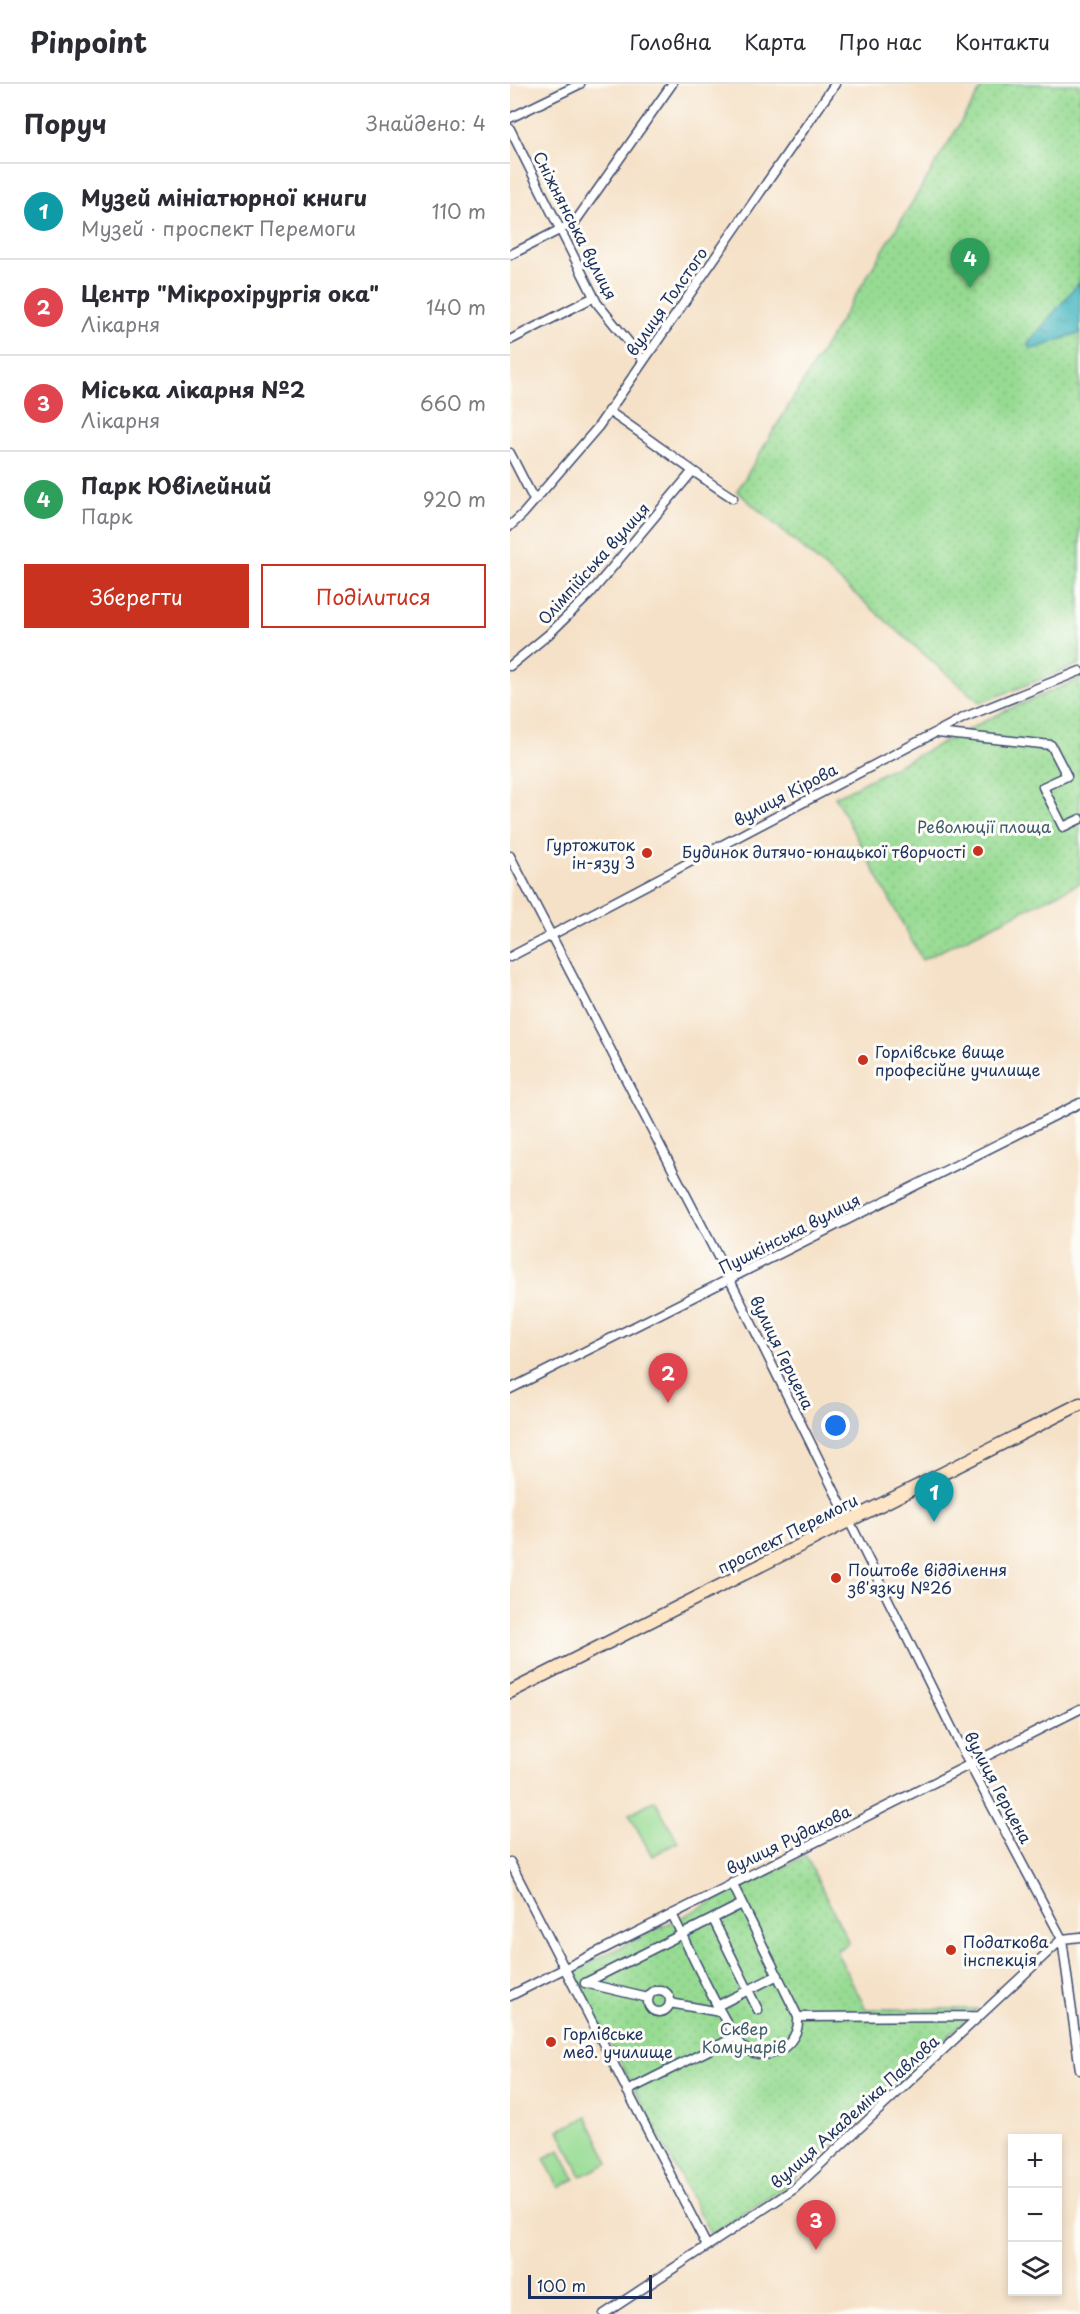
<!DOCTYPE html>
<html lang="uk">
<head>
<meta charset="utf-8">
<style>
	body { margin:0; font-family:"Playpen Sans",sans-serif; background:#f2f2f3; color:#2b2b33 }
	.controls { position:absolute; right:18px; bottom:18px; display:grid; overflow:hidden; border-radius:0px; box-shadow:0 3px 9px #0003 }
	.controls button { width:54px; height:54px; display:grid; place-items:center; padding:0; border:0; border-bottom:2px solid #e1e1e2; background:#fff; color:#2b2b33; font:30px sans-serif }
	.scale { position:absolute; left:18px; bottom:15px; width:124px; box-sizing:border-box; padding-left:6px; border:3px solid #1b2f5e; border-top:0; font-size:16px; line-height:21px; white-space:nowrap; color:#1b2f5e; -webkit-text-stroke:4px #fdfcf7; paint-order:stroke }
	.you { position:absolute; left:326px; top:1342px; width:21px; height:21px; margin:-15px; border:4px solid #fff; border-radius:50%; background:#1a73e8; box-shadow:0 0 0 9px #1a73e833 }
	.badge { display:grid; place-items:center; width:39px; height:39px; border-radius:50%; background:#c8321e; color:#fff; font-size:20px; font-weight:700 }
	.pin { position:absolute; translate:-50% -50px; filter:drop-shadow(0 2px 3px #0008) }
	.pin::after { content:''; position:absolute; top:32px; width:21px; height:18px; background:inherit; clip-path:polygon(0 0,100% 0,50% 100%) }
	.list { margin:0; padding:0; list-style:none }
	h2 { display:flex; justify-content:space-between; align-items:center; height:78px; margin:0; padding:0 24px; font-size:26px }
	h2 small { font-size:20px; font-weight:400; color:#7c7c81 }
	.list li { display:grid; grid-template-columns:39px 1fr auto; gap:18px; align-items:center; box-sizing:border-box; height:96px; padding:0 24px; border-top:2px solid #e1e1e2 }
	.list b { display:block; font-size:22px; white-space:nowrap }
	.list p { margin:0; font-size:20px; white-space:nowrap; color:#7c7c81 }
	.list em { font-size:20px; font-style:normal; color:#7c7c81 }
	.actions { display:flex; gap:12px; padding:18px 24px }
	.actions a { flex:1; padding:14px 0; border:2px solid #c8321e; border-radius:0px; text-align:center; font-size:21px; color:#c8321e }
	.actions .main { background:#c8321e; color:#fff }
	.icon { flex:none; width:33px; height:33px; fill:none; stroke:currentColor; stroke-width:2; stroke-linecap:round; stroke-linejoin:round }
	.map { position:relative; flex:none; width:570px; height:2230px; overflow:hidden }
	header { display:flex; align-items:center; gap:36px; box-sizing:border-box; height:84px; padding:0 30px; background:#fff; border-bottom:2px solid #e1e1e2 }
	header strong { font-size:28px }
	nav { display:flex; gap:33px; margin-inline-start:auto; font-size:21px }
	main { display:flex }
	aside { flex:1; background:#fff }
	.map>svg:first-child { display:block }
	.park { fill:url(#park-dots); stroke:#598578; stroke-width:1.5 }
	.pitch { fill:#97db93; stroke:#598578; stroke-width:1.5 }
	.water { fill:url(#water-ripples); stroke:#327490; stroke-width:1.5 }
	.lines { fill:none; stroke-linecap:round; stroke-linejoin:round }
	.street-casing { stroke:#3c4a6e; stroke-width:11 }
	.secondary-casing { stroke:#3c4a6e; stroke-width:15 }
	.street { stroke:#fff; stroke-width:8 }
	.secondary { stroke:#fde5c5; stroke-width:12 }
	.poi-dot { fill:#c8321e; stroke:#fdfcf7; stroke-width:2 }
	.labels { text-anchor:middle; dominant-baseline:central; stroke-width:6; stroke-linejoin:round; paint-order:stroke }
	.street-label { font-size:16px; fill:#1b2f5e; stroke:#fdfcf7 }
	.park-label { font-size:16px; fill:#3a5a6b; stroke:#fdfcf7 }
	.poi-label { font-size:16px; fill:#1b2f5e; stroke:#fdfcf7; text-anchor:start }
</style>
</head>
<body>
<header>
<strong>Pinpoint</strong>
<nav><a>Головна</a><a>Карта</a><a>Про нас</a><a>Контакти</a></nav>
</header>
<main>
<aside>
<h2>Поруч<small>Знайдено: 4</small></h2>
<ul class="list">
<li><span class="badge" style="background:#0f9aa8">1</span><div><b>Музей мініатюрної книги</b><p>Музей · проспект Перемоги</p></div><em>110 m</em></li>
<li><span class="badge" style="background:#e0444e">2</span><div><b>Центр &quot;Мікрохірургія ока&quot;</b><p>Лікарня</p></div><em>140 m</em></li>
<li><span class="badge" style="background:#e0444e">3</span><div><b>Міська лікарня №2</b><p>Лікарня</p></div><em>660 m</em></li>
<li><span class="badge" style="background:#2e9e5b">4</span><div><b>Парк Ювілейний</b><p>Парк</p></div><em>920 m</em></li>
</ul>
<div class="actions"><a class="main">Зберегти</a><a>Поділитися</a></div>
</aside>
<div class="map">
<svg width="570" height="2230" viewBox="0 0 570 2230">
	<defs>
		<pattern id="park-dots" width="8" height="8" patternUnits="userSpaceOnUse" patternTransform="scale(1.5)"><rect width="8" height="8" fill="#97db93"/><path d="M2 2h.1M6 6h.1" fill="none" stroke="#82bc81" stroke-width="1.8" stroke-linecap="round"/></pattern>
		<pattern id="water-ripples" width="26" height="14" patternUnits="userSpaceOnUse" patternTransform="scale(1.5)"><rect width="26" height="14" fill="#4ab8c1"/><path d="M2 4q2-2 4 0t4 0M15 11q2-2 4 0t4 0" fill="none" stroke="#3d96a0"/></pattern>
	</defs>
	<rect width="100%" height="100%" fill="#fdfcf7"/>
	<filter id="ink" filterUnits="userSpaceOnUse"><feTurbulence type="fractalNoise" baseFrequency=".0167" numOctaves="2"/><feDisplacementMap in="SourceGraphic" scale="12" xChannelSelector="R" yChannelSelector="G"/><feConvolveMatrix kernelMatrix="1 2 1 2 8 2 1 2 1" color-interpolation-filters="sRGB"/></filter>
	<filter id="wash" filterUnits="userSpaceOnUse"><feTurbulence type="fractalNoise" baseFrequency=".008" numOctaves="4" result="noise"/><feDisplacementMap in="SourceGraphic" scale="24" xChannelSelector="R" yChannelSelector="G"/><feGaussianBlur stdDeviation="1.35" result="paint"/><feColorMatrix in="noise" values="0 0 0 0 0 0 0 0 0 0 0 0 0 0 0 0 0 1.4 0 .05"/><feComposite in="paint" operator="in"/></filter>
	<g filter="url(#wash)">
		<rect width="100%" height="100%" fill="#f5e1c7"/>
		<path class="park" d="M474,0H570V580L470,619L227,407Z
			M570,595V799L412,876L325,713L495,627Z
			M296,1772L339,1859L326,1867L356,1925H467L280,2100L201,2151L62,1887Z"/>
		<path class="pitch" d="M145,1716L168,1758L142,1772L119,1730Z
			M77,2033L99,2079L71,2092L49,2046Z
			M50,2066L65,2095L49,2104L34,2074Z"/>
		<path class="water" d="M570,197V249C553,253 539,262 522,265L517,261Z"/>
	</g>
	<g filter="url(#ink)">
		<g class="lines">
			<defs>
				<path id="street" d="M0,34L70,0
					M0,45L87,219L133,276
					M0,171L65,138L162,0
					M0,256L84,213
					M98,327C141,355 180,387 223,414
					M0,369L24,416
					M0,442L13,430L88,343L325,0
					M0,582L39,550L80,510L182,388
					M427,649L541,661L557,692L533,703L553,743L570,735
					M0,772L220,1196L460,1681L552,1855L570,1986
					M0,873L455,633L570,587
					M0,1305L570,1019
					M0,1778L197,2162
					M162,1830C180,1867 197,1905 218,1941C222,1949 227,1959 234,1964C247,1973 264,1973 276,1962C285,1954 289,1945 288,1933L222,1799
					M203,1835L248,1926
					M75,1899L232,1820
					M75,1899L138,1914
					M138 1917a11 11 0 1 1 22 0a11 11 0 1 1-22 0Z
					M0,1912L570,1625
					M160,1919L210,1928
					M207,1922L268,1891
					M288,1933L469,1932
					M117,2007L225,1953
					M94,2230L284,2105L552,1855L570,1853"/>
				<path id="secondary" d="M0,1608L570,1320"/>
			</defs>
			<use href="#street" class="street-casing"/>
			<use href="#secondary" class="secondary-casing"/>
			<use href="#street" class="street"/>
			<use href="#secondary" class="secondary"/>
		</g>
	</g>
	<g class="poi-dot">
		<circle cx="468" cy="767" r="6"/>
		<circle cx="137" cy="769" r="6"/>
		<circle cx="353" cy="976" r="6"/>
		<circle cx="326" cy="1494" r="6"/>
		<circle cx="441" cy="1866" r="6"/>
		<circle cx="41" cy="1958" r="6"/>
	</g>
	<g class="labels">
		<g class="street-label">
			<text transform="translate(66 141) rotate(63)">Сніжнянська вулиця</text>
			<text transform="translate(156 217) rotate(-55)">вулиця Толстого</text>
			<text transform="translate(83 479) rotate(-48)">Олімпійська вулиця</text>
			<text transform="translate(275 710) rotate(-28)">вулиця Кірова</text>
			<text transform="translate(279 1149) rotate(-27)">Пушкінська вулиця</text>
			<text transform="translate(273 1268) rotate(64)">вулиця Герцена</text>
			<text transform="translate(277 1449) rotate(-27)">проспект Перемоги</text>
			<text transform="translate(489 1703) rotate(62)">вулиця Герцена</text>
			<text transform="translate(278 1755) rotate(-26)">вулиця Рудакова</text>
			<text transform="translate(344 2027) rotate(-42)">вулиця Академіка Павлова</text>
		</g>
		<g class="park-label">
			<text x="474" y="742">Революції площа</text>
			<text x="234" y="1944">Сквер<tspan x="234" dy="18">Комунарів</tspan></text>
		</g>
		<g class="poi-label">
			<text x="125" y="760" text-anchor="end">Гуртожиток<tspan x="125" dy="18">ін-язу 3</tspan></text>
			<text x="456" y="767" text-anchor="end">Будинок дитячо-юнацької творчості</text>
			<text x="365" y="967">Горлівське вище<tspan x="365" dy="18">професійне училище</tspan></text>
			<text x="338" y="1485">Поштове відділення<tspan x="338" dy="18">зв'язку №26</tspan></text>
			<text x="453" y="1857">Податкова<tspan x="453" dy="18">інспекція</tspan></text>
			<text x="53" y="1949">Горлівське<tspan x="53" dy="18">мед. училище</tspan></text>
		</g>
	</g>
</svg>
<div class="controls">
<button>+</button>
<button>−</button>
<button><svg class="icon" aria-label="layers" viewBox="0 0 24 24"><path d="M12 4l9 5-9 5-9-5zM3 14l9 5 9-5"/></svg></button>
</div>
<div class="scale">100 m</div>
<div class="you"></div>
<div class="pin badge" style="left:424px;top:1438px;background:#0f9aa8">1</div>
<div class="pin badge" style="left:158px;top:1319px;background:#e0444e">2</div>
<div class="pin badge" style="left:306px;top:2166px;background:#e0444e">3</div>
<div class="pin badge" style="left:460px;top:204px;background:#2e9e5b">4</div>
</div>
</main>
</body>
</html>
